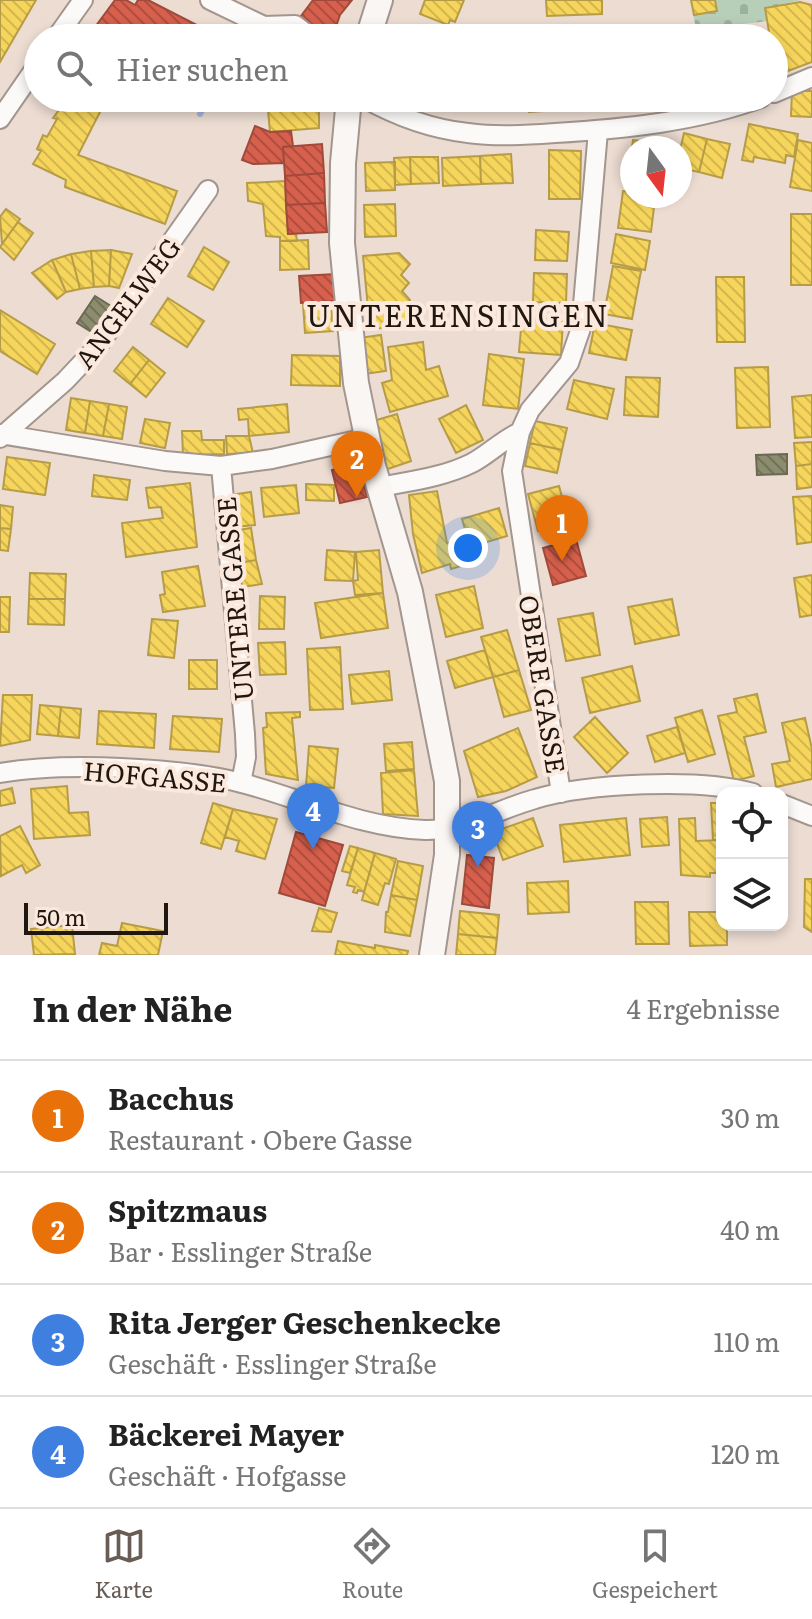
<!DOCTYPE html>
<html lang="de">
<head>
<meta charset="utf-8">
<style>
	body { margin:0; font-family:Literata,serif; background:#f2f2f2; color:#222 }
	.controls { position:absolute; right:24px; bottom:24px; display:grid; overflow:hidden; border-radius:16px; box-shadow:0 4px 12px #0003 }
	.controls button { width:72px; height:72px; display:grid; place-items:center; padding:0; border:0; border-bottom:2px solid #e0e0e0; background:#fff; color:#222; font:40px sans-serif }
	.compass { position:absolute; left:620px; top:136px; width:72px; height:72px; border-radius:50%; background:#fff; box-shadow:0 4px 12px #0003; rotate:165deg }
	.scale { position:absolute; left:24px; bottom:20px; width:144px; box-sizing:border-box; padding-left:8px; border:4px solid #211711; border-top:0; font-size:22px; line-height:28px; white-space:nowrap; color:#211711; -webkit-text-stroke:6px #fbe9de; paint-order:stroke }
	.you { position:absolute; left:468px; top:548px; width:28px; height:28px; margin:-20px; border:6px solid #fff; border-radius:50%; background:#1a73e8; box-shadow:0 0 0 12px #1a73e833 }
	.badge { display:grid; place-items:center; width:52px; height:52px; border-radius:50%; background:#685c55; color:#fff; font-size:26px; font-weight:700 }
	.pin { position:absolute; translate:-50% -66px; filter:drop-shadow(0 2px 4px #0008) }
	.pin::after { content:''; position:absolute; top:42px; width:28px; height:24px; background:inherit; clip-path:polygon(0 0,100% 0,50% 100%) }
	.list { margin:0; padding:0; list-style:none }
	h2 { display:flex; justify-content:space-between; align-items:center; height:104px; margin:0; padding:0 32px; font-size:34px }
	h2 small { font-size:26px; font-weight:400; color:#767676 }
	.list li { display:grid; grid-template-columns:52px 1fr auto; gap:24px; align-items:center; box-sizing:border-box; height:112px; padding:0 32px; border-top:2px solid #e0e0e0 }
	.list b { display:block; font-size:30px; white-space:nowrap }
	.list p { margin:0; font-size:26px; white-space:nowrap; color:#767676 }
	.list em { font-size:26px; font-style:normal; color:#767676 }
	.icon { flex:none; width:44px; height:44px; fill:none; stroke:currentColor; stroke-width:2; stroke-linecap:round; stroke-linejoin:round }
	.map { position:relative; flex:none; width:812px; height:955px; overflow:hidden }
	.search { position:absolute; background:#fff; box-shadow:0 4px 12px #0003; left:24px; right:24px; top:24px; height:88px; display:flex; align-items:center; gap:20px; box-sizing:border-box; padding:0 28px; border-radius:44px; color:#767676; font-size:30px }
	.sheet { height:552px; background:#fff }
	nav { display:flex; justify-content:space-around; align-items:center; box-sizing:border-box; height:112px; border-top:2px solid #e0e0e0; background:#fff; font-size:22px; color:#767676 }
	nav a { display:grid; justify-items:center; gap:4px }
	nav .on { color:#685c55 }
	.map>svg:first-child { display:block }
	.cemetery { fill:url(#cemetery-stones) }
	.homes { fill:url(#homes-back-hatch); stroke:#b69c46; stroke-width:2 }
	.shops { fill:url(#shops-back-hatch); stroke:#a04a3b; stroke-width:2 }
	.industry { fill:url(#industry-back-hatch); stroke:#6c6952; stroke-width:2 }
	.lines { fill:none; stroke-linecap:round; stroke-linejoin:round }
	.stream { stroke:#a3b5df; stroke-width:6 }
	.street-casing { stroke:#a2968e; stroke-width:22 }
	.secondary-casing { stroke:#a2968e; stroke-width:28 }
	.street { stroke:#fcfaf8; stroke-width:18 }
	.secondary { stroke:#faf6f4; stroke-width:24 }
	.labels { text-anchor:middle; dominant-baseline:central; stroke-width:8; stroke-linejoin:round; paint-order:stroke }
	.street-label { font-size:26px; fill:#211711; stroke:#fbe9de }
	.quarter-label { font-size:30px; letter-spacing:2px; fill:#211711; stroke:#fbe9de }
</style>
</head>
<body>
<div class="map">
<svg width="812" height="955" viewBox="0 0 812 955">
	<defs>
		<pattern id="cemetery-stones" width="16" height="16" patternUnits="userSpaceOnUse" patternTransform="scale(2)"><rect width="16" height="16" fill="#b7ceb8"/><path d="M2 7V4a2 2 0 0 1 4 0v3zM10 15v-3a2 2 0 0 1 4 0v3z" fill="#9db09d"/></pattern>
		<pattern id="homes-back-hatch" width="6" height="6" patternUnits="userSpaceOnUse" patternTransform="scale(2)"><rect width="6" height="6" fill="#f6d55c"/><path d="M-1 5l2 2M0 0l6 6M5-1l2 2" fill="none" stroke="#d3b64f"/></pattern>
		<pattern id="shops-back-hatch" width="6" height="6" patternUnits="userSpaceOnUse" patternTransform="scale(2)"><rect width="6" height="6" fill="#d6604d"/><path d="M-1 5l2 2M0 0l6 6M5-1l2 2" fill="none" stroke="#ad4e3f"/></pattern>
		<pattern id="industry-back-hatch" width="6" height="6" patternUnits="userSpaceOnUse" patternTransform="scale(2)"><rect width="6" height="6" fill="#8c8c6e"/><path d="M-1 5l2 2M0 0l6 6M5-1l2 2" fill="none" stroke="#727159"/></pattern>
	</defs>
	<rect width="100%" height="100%" fill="#ecdcd2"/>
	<path class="cemetery" d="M691,0H801L765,8L767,21L696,30Z"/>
	<path class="homes" d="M0,0H36L0,62Z
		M425,0H464L455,22L450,20L448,25L420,14Z
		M546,0H602V14L547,16Z
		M691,0H715L717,11L694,15Z
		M800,2L812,5V62L780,74L774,57V38H770L765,8Z
		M557,28L558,38H527V29Z
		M597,33H638V38H597Z
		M792,91H812V117L791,116Z
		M68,98H90L94,100L90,106L101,110L78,155L177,191L165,224L65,187L66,180L33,164L41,151L37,149L43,135L47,137L57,119L53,118Z
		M288,98V104L319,102V128L270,132L267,99Z
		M528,98H560V110L529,112Z
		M622,98H660V104L623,106Z
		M749,124L798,134L794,157L786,155L785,163L754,157L753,162L742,160Z
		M684,133L707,139L699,172L680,168V150Z
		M707,139L730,144L722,178L699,172Z
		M633,140L664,144V148H632V184L627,183Z
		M798,140L812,143V191L790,187Z
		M549,150L581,151L580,199H549Z
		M511,154L513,183L481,184L480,156Z
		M480,156L481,184L443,186L442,158Z
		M410,157L411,184L395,185L394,158Z
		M410,157H438L439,183L411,184Z
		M395,162V190L366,191L365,163Z
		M285,181L288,234H296L297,241H280V237L266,236L263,204L248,201L247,183Z
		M623,191L632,192V196L652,197L650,207H654L651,232L618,228Z
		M395,204L396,236L365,237L364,205Z
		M6,209L20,219L2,244L0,217Z
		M791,214H812V285H791Z
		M18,222L33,233L14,260L0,247Z
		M536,230L569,232L567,261L535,260Z
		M616,234L650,241L645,270L611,263Z
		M308,240L309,269L280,270V241Z
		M204,247L229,262L213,290L188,276Z
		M111,250L109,286L94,287L91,251Z
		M111,250L132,254L119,288L109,286Z
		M91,251L94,287L80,289L71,254Z
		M399,253L410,264L401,275L409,283L402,291L410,300L404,307L413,316L406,326L370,329L363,256Z
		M71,254L80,289L66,292L52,260Z
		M52,260L66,292L57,299L32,273Z
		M613,266L641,271L632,319L604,314Z
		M534,273L567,274L566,303L533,302Z
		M716,277H744L745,342H717Z
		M168,298L204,321L187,347L151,324Z
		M331,302L333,331L305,333L303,304Z
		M0,310L55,344L37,374L0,351Z
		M522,317L563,320L561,355L519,352Z
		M595,323L632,330L626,360L589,353Z
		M381,335L386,371L364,374L359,338Z
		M423,342L426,370L439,366L448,396L390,412L382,383L392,380L388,347Z
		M133,347L149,360L130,384L114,371Z
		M489,354L524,359L518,409L483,405Z
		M292,355L340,356V386L291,385Z
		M149,360L165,373L146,397L130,384Z
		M768,367L770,427L737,428L735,368Z
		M626,377L660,378L658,417L624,415Z
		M574,380L614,389L607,419L567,409Z
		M812,395V437L795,438L792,397Z
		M71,398L90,401L85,433L66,430Z
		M90,401L109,404L103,436L85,433Z
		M109,404L127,407L122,439L103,436Z
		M287,404L289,432L249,436L248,419L239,420L238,409Z
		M466,405L483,440L456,453L439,419Z
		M397,414L411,461L385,470L370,422Z
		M145,419L170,423L165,448L140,443Z
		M535,421L567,428L562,450L530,443Z
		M182,431H201L202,440H224V454L183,455Z
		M226,436H249L253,453L227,454Z
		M812,442V464L796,466L794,443Z
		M530,443L562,450L557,473L525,466Z
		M7,457L50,463L45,495L3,489Z
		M812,464V487L797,489L796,466Z
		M94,475L130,480L127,500L92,496Z
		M190,483L197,547L126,557L122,523L163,518L161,507L149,508L146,488Z
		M306,484L334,485V501L306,500Z
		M296,485L299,513L264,517L261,488Z
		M559,486L569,522L538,531L528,494Z
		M437,491L447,543L457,542L461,566L451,569L450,564L422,573L413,534L409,495Z
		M251,492L255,525L234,527L230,495Z
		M812,496V542L797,544L793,497Z
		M0,505L13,507L11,529L0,528Z
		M499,508L507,536L470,547L462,519Z
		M0,528L11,529L8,551L0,550Z
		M251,528L256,560L238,563L233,531Z
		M327,550L355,552L353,581L325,580Z
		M379,550L383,593L355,595L353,581L358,580L356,552Z
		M256,560L262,584L242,587L238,563Z
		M198,566L205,606L163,612L160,595L165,594L162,572Z
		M30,573L66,574L65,599H29Z
		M812,575V615L800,617L794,578Z
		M474,586L483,628L446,637L436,595Z
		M383,593L388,628L321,638L315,603Z
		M260,596L285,597L284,629H259Z
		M0,597H10L9,632H0Z
		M29,599H65L64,625L28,624Z
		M672,599L679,635L635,644L628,607Z
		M593,613L600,655L566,661L558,619Z
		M152,619L178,621L174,658L148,655Z
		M507,630L519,670L493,677L481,637Z
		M285,642L286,674L260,675L258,643Z
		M340,647L343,709L310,710L307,649Z
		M485,650L493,677L455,688L447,661Z
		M189,660H217V689H189Z
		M632,666L640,701L590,713L582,678Z
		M519,670L531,710L504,717L493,677Z
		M389,671L392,700L352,704L349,675Z
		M757,694L766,732L744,737L754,776L734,781L718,716L737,712L734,699Z
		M3,695H32L30,740L0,746Z
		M40,705L61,707L58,736L37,734Z
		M61,707L81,709L79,738L58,736Z
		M702,710L715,754L688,762L675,718Z
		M99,711L156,714L154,748L97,744Z
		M300,712V717L292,718L298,780L266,774L263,728L267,727L266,713Z
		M173,716L222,719L219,752L170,749Z
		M595,717L628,753L607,773L574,737Z
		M805,718L812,749V779L776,787L772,764L790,761L782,723Z
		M677,727L685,753L655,762L647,736Z
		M518,728L537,777L506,791L478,797L464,751Z
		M412,742L414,769L386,771L384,744Z
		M309,746L338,749L334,788L306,786Z
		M414,770L418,816L383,814L381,773Z
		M67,786L69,813L88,812L90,835L34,839L31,789Z
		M12,788L15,803L0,806V791Z
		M213,803L233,809L221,849L201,843Z
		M711,803H722V840H713Z
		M233,809L277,819L265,859L236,851L239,841L225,837Z
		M667,817L669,845L642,847L640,819Z
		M533,818L543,846L503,860L493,832Z
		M626,818L630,855L564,862L560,825Z
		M695,818L696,841L721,840L722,873H710V877L681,875L679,819Z
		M20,826L40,865L26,873L22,865L1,876L0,836Z
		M350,846L358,848L350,873L342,871Z
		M358,848L375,853L364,892L358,890L357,893L353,892L355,887L347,885Z
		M375,853L396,859L389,884L385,883L378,905L362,900Z
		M398,861L423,866L417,900L391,895Z
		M805,879H812V932L804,927Z
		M568,881L569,912L528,914L527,883Z
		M391,895L417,900L410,936L385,932L386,912H388Z
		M635,902H668L669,944H636Z
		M319,908L337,913L331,932L312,931Z
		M460,911L499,915L497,938L458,934Z
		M689,912H722V925H727V945L690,946Z
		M122,923L163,931L158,955H99L102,943L117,946Z
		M72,925L75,954L34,955L31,929Z
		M458,934L497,938L495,955H456Z
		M338,941L375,948V945L408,951L407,955H335Z"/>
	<path class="shops" d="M115,0H126L135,5L138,0H148L222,38H87Z
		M313,0H352L340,15L332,38L326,33L321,38L298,20Z
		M255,126L270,132L291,131L293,146L283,147L284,163L253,164L242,160Z
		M322,144L324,173L285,176L283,147Z
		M324,173L325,203L286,205L285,176Z
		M325,203L327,232L288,234L286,205Z
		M336,274L338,301L301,303L299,276Z
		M359,464L367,497L340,503L332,470Z
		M576,539L586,576L553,585L543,548Z
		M296,832L343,845L325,906L279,893Z
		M467,855L494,858L489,908L462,904Z"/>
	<path class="industry" d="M95,296L111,306L93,333L77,323Z
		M787,454V474L757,475L756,455Z"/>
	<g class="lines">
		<path class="stream" d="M200,114C204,105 209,100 219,98"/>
		<defs>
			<path id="street" d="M210,0L264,26L295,25L312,38
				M56,38L83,0
				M774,93L812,77
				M364,98C396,116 431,129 468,133C497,137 526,135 555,133C623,129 696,122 761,98
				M0,119L38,64
				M0,434L165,461L221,466L272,459L366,438
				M0,438L65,381L98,346L208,190
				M221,466L245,734L246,757L241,783
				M380,487C411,481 444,477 472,463C489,454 502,440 520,432
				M0,773C65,762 178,767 242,783C303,799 362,828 425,830C462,831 499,809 535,799C588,783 700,778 753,793
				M561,793L512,471L520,432L530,410L569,363L581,328L598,131
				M782,804L812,816"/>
			<path id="secondary" d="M368,38L380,0
				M349,98L343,163L342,243L356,383L373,466L410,592L447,781V855L432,955"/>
		</defs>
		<use href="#street" class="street-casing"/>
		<use href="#secondary" class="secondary-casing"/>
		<use href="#street" class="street"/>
		<use href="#secondary" class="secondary"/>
	</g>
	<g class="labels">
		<g class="street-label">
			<text transform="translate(126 302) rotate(-53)">ANGELWEG</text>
			<text transform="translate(233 599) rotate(-95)">UNTERE GASSE</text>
			<text transform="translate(544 684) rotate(81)">OBERE GASSE</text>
			<text transform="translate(155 775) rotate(5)">HOFGASSE</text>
		</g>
		<g class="quarter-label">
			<text x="458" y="314">UNTERENSINGEN</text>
		</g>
	</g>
</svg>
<div class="controls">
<button><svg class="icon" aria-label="locate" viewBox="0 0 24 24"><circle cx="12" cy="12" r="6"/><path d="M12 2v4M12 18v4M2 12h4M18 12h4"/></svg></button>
<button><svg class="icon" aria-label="layers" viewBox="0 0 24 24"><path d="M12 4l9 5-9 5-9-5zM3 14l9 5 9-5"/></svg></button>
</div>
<svg class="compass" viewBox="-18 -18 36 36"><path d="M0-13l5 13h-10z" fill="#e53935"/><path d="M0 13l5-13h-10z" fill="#767676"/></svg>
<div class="scale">50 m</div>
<div class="you"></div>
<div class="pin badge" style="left:562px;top:561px;background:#e8710a">1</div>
<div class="pin badge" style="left:357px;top:497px;background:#e8710a">2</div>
<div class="pin badge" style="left:478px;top:867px;background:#3f7fe0">3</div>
<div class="pin badge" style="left:313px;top:849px;background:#3f7fe0">4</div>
<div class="search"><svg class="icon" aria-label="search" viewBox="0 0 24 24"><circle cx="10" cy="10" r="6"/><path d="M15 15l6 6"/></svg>Hier suchen</div>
</div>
<section class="sheet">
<h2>In der Nähe<small>4 Ergebnisse</small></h2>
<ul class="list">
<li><span class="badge" style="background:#e8710a">1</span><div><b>Bacchus</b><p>Restaurant · Obere Gasse</p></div><em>30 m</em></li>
<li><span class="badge" style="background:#e8710a">2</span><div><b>Spitzmaus</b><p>Bar · Esslinger Straße</p></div><em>40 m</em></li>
<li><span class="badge" style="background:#3f7fe0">3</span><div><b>Rita Jerger Geschenkecke</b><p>Geschäft · Esslinger Straße</p></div><em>110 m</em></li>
<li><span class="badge" style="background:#3f7fe0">4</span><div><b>Bäckerei Mayer</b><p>Geschäft · Hofgasse</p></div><em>120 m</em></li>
</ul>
</section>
<nav>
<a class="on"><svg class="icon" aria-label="map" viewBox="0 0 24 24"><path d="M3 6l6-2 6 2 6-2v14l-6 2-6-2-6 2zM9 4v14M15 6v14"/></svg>Karte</a>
<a><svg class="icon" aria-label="directions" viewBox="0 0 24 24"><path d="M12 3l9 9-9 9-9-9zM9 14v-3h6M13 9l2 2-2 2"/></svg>Route</a>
<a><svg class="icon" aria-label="saved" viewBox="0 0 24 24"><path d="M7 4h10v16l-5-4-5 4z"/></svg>Gespeichert</a>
</nav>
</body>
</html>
